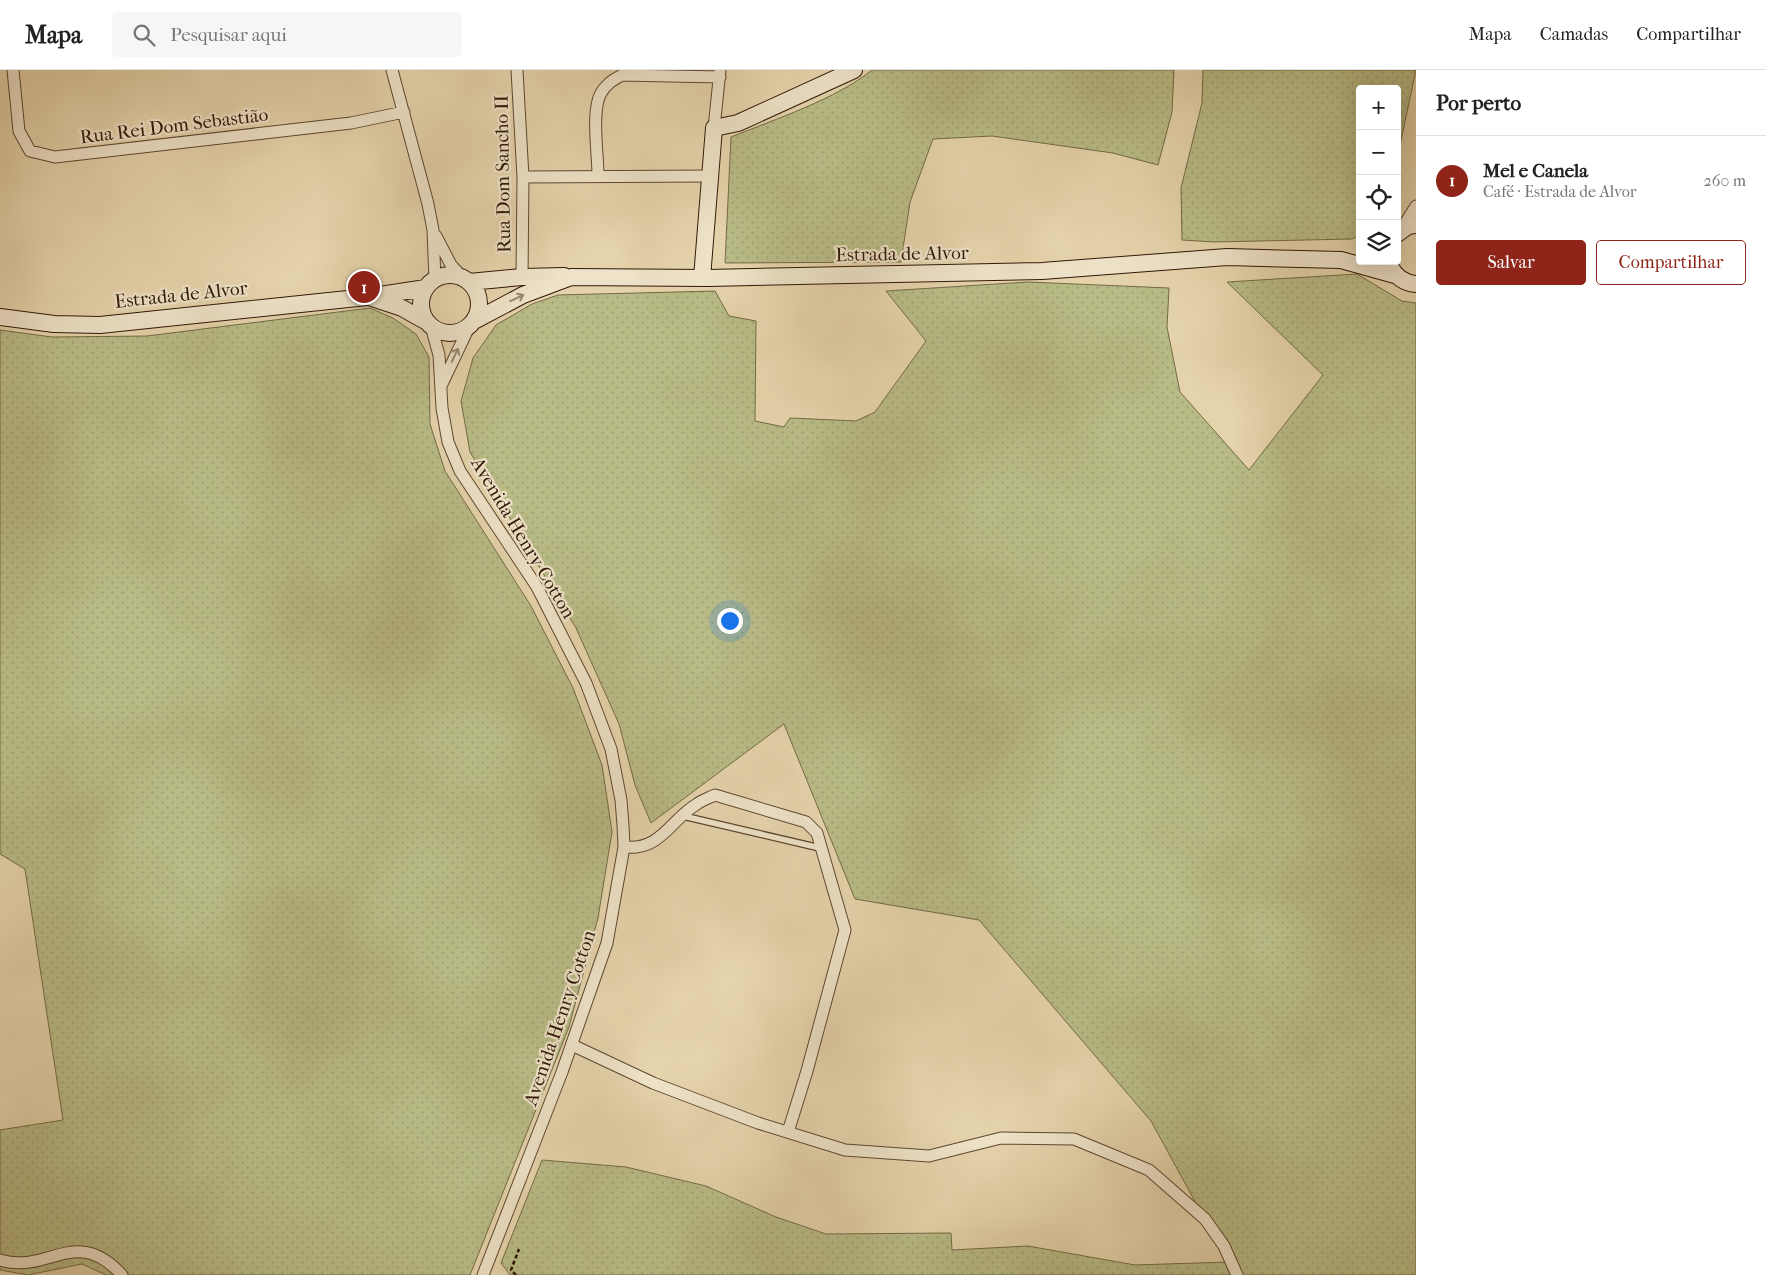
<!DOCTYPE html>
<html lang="pt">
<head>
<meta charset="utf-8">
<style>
	body { margin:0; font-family:"IM FELL French Canon",serif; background:#f6f6f6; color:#222 }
	.controls { position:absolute; right:15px; top:15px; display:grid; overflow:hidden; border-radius:5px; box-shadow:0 5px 20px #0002 }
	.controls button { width:45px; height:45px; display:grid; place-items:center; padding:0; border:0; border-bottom:1px solid #e0e0e0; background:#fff; color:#222; font:25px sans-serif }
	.you { position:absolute; left:729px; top:550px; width:18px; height:18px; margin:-12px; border:4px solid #fff; border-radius:50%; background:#1a73e8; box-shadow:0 0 0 8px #1a73e833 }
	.badge { display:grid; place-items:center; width:32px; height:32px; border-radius:50%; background:#8f2418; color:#fff; font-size:16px; font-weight:700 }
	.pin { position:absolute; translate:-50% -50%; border:2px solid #fff; box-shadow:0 1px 5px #0006 }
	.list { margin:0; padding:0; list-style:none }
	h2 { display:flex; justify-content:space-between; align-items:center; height:65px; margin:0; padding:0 20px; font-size:21px }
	h2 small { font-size:16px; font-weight:400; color:#767676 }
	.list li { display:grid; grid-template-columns:32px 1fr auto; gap:15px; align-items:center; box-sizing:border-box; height:90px; padding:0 20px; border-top:1px solid #e0e0e0 }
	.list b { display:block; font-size:19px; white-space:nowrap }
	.list p { margin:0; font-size:16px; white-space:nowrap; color:#767676 }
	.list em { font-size:16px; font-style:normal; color:#767676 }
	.actions { display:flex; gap:10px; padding:15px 20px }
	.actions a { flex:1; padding:11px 0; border:1px solid #8f2418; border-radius:5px; text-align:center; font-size:18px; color:#8f2418 }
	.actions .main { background:#8f2418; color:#fff }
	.icon { flex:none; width:28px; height:28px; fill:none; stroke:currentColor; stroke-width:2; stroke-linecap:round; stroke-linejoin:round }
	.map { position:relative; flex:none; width:1416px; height:1205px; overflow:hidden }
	header { display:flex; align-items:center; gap:30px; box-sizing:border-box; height:70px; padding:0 25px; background:#fff; border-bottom:1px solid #e0e0e0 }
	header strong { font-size:24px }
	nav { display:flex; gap:28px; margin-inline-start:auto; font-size:18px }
	.search { width:350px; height:45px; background:#f6f6f6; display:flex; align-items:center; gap:12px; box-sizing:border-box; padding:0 18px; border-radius:5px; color:#767676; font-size:19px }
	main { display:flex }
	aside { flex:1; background:#fff }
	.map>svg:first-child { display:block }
	.grass { fill:url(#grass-dots); stroke:#746a46 }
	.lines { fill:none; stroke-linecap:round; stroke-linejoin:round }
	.lane-casing { stroke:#5d4730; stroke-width:8 }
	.street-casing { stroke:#5d4730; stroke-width:13 }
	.secondary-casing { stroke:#301807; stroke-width:18 }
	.path { stroke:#301807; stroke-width:2.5; stroke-dasharray:4 2.5; stroke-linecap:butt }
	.lane { stroke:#eee2c8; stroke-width:5.5 }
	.street { stroke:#eee2c8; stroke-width:11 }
	.secondary { stroke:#eee2c8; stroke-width:16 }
	.oneway { stroke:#988771 }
	.labels { text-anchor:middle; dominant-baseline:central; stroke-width:4.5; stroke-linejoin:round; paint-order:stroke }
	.street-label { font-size:19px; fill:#301807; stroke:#eee2c8 }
</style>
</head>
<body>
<header>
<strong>Mapa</strong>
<div class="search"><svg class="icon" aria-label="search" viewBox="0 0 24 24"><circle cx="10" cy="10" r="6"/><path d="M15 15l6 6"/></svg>Pesquisar aqui</div>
<nav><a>Mapa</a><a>Camadas</a><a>Compartilhar</a></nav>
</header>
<main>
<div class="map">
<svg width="1416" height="1205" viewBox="0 0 1416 1205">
	<defs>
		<pattern id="grass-dots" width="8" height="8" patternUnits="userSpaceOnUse" patternTransform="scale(1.25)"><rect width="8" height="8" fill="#b8bb86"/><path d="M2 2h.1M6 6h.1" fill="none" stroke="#9ea072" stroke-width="1.8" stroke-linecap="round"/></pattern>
	</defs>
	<rect width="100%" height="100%" fill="#e5d3ab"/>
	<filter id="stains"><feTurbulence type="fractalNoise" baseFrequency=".004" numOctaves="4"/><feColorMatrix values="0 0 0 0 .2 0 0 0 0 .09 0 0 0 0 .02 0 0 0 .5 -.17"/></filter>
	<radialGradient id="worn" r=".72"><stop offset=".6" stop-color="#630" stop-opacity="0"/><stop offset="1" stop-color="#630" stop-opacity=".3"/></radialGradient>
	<path class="grass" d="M872,0H1174L1172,42L1158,95L1113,83L992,66L933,69L910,132L901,192L725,193L731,67C776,49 836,29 872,0Z
		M1203,0H1416L1397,89V19H1360V165L1352,169L1214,172L1182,170L1181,118L1202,33Z
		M1357,204L1402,231L1416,233V1205H510L501,1193L542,1090L626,1097L706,1116L776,1147L826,1164L951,1163L952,1180L1028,1176L1135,1195L1228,1192L1151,1051L979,850L855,829L784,654L651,753L635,715L619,654L576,558L470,382L461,331L473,288L496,255L532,234L558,225L715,221L729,246L756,251L755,351L784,357L790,348L856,351L875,342L926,271L886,221L1028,212L1169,218L1167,257L1180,322L1249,400L1323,305L1227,212Z
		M370,238L393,248L416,264L429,287L430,354L445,401L531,536L573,618L602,695L612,762L598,848L569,957L470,1205H106L82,1194L28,1205L0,1200V1060L63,1050L25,799L0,784V260L52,267L147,266Z"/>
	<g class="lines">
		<defs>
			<path id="lane" d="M683,746L820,778"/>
			<path id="street" d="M13,0L19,61L30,81L55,87L351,53L404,42
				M392,0L428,134L433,160L435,210
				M517,0L523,107L522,207
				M714,58L720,0
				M598,105C598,84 591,40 601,23C606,14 613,10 622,5L720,7
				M523,107L710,106
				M1401,160L1416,136
				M436,166L451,195L464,209
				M431,256L439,285L442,338L448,372L460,401L537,517L586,613L611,679L621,730L623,755L624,777L607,873L562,1002L483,1205
				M442,314L470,255
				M624,777C661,781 670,750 697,734C702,730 709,728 715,725L806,752L817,763L845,860L807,1001L788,1062
				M572,975L653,1013L758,1053L845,1080L929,1086L1001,1068L1074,1069L1149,1100L1205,1149L1224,1176L1237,1205
				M0,1190C49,1205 75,1154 122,1205"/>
			<path id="secondary" d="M1397,164L1408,156L1416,155
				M1390,196C1395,206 1404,213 1416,214
				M421 234a29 29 0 1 1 58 0a29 29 0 1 1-58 0Z
				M702,208L714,58L738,53L854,0
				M469,212L522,207L564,206
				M372,228L402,238L427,252
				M0,247L54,254L100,255L367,227L426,218
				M474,251L523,225L571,207L708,208L1042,201L1227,187L1341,190L1395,205"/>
		</defs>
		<use href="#lane" class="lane-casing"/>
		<use href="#street" class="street-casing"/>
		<use href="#secondary" class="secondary-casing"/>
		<path class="path" d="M516,1205L511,1200L519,1179"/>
		<use href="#lane" class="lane"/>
		<use href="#street" class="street"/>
		<use href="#secondary" class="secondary"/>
	</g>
	<defs><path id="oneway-shaft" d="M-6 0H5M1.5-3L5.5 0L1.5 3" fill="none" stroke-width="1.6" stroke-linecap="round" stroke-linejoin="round" transform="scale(1.25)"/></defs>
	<g class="oneway">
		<use href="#oneway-shaft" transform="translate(517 228) rotate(-25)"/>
		<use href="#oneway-shaft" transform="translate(455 285) rotate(-65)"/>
	</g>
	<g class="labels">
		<g class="street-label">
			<text transform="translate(174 56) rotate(-7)">Rua Rei Dom Sebastião</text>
			<text transform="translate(503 104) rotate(-91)">Rua Dom Sancho II</text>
			<text transform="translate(902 184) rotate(-1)">Estrada de Alvor</text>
			<text transform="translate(181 225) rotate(-6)">Estrada de Alvor</text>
			<text transform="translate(523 468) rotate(59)">Avenida Henry Cotton</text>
			<text transform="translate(560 948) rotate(-71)">Avenida Henry Cotton</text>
		</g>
	</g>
	<rect width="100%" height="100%" filter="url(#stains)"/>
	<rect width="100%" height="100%" fill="url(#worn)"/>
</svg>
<div class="controls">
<button>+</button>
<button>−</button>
<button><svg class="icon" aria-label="locate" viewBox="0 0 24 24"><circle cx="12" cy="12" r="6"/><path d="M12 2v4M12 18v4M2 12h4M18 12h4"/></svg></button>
<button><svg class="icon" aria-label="layers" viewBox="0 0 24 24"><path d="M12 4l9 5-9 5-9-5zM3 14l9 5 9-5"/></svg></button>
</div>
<div class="you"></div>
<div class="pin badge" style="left:364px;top:217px">1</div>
</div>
<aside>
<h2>Por perto<small></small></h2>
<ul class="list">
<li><span class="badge">1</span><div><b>Mel e Canela</b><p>Café · Estrada de Alvor</p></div><em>260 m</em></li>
</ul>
<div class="actions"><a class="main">Salvar</a><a>Compartilhar</a></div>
</aside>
</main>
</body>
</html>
